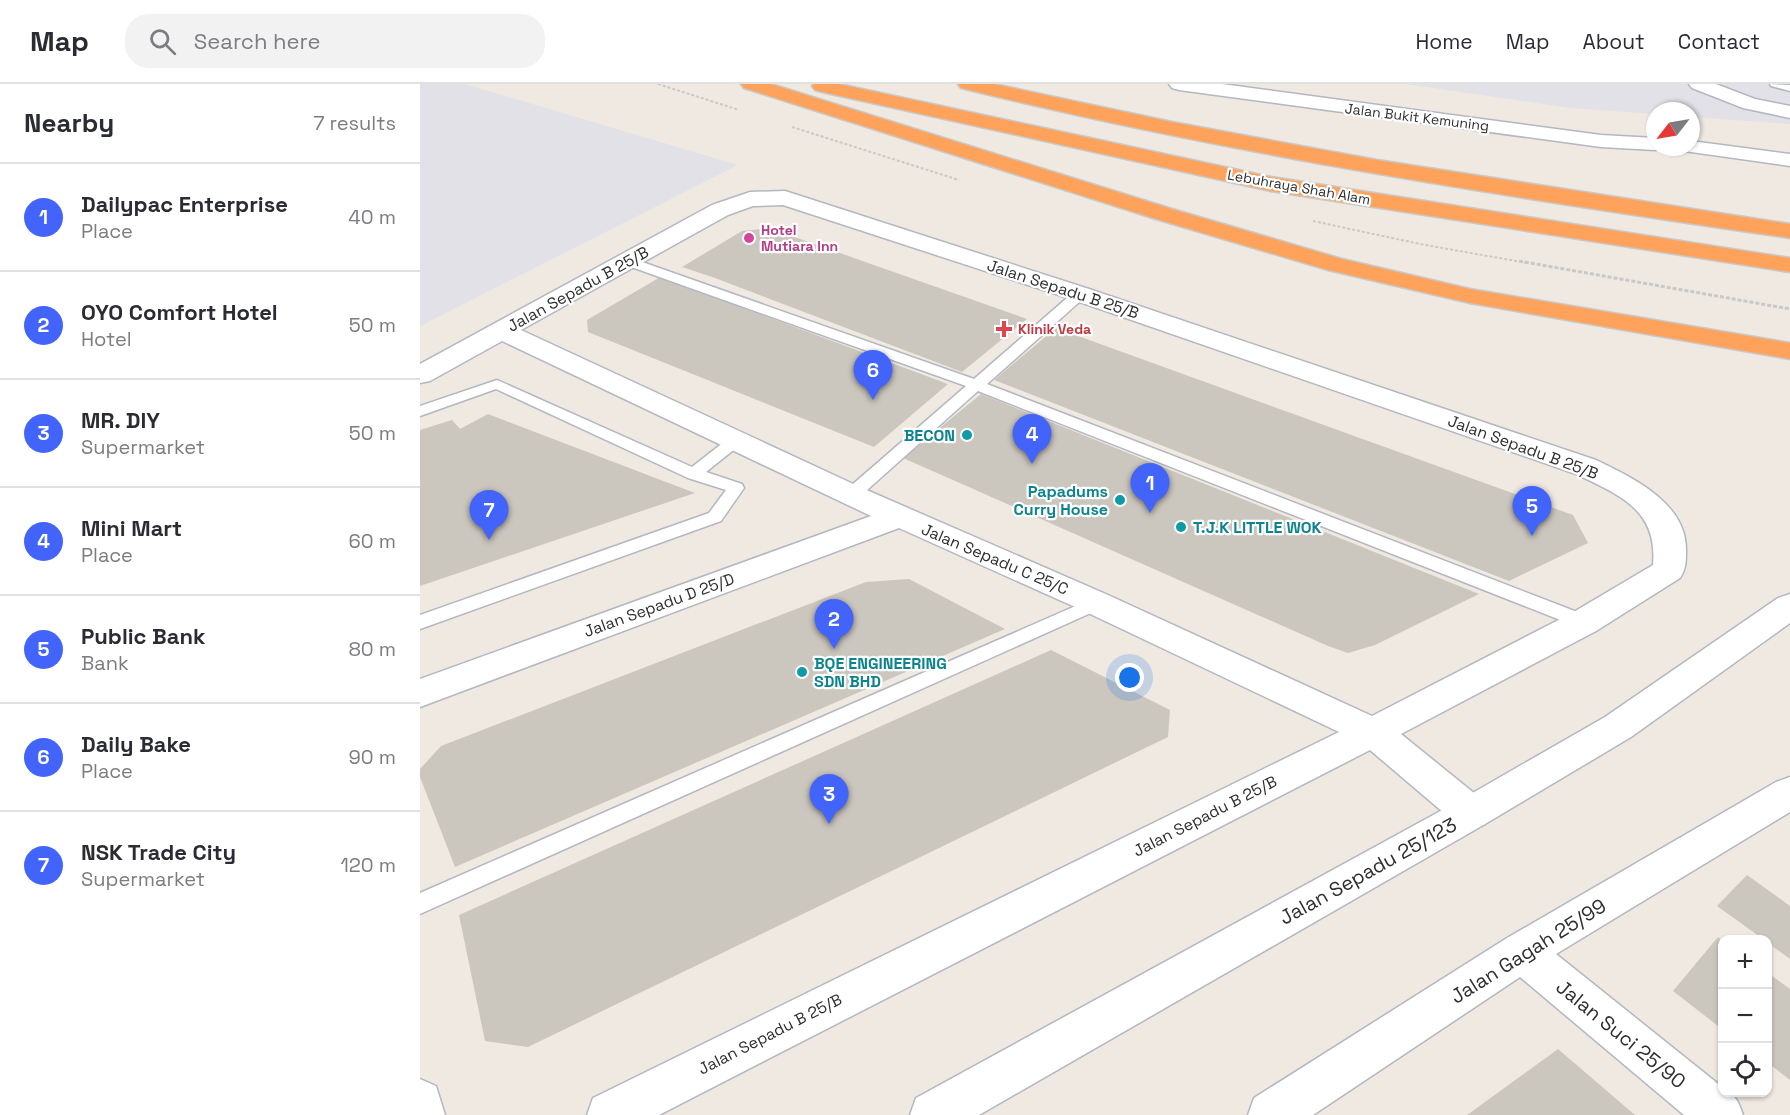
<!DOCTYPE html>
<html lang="en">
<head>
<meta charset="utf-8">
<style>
	body { margin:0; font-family:"Space Grotesk",sans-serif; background:#f2f2f3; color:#2b2b33 }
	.controls { position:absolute; right:18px; bottom:18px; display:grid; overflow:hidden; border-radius:12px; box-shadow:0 2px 4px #0004 }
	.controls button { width:54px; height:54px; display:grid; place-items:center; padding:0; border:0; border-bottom:2px solid #e1e1e2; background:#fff; color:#2b2b33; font:30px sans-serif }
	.compass { position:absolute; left:1226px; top:18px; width:54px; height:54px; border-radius:50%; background:#fff; box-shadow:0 2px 4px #0004; rotate:239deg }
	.you { position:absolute; left:710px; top:594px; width:21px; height:21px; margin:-15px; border:4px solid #fff; border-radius:50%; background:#1a73e8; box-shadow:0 0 0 9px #1a73e833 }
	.badge { display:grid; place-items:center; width:39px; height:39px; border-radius:50%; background:#4264fb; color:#fff; font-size:20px; font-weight:700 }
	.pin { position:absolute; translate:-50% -50px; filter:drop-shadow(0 2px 3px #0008) }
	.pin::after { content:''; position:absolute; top:32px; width:21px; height:18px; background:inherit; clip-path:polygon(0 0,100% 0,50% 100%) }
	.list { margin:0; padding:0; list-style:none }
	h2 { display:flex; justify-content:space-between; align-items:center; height:78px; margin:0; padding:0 24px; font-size:26px }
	h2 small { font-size:20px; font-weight:400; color:#7c7c81 }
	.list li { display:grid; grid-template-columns:39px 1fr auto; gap:18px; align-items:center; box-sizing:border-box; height:108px; padding:0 24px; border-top:2px solid #e1e1e2 }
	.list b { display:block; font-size:22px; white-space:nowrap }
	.list p { margin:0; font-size:20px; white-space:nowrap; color:#7c7c81 }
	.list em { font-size:20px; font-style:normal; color:#7c7c81 }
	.icon { flex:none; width:33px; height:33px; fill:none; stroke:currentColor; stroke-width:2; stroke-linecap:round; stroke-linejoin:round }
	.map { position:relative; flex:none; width:1370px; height:1031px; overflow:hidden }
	header { display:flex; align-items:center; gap:36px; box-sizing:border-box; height:84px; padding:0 30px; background:#fff; border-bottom:2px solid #e1e1e2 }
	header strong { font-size:28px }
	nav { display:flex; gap:33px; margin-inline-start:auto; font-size:21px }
	.search { width:420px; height:54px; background:#f2f2f3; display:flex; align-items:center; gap:15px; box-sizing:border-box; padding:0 21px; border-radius:24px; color:#7c7c81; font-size:22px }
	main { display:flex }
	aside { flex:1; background:#fff }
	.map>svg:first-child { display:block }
	.industrial { fill:#e3e1e8 }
	.building { fill:#cbc7bf }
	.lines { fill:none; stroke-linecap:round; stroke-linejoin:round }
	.lane-casing { stroke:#b4b7c1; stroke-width:3 }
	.street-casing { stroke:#b4b7c1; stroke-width:3 }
	.secondary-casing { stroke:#b4b7c1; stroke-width:3 }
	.highway-casing { stroke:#c9c9c9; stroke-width:3 }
	.path-far1 { stroke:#c9c9c9; stroke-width:2; stroke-dasharray:3 2; stroke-linecap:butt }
	.path { stroke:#c9c9c9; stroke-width:3; stroke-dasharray:4 2; stroke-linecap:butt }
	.lane { fill:#fff; fill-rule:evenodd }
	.street { fill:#fff; fill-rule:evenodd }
	.secondary { fill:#fff; fill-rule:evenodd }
	.highway { fill:#ffa35c; fill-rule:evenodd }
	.hotel-dot { fill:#d1479c; stroke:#fff; stroke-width:2 }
	.health-dot { fill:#e0444e; stroke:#fff; stroke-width:2 }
	.culture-dot { fill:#0f9aa8; stroke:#fff; stroke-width:2 }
	.labels { text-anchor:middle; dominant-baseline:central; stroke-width:4.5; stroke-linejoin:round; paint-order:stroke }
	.far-street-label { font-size:14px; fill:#2e2e2e; stroke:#fff }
	.far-hotel-label { font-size:14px; font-weight:bold; fill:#b23c85; stroke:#fff; text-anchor:start }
	.far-health-label { font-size:14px; font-weight:bold; fill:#be3a42; stroke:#fff; text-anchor:start }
	.street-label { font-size:16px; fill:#2e2e2e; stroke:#fff }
	.culture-label { font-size:16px; font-weight:bold; fill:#0d838f; stroke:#fff; text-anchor:end }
	.near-street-label { font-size:20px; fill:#2e2e2e; stroke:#fff }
</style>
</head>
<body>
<header>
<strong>Map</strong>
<div class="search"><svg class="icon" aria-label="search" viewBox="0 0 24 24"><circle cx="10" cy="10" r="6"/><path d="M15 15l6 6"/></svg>Search here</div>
<nav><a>Home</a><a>Map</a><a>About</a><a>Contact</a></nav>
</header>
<main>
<aside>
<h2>Nearby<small>7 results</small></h2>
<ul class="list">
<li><span class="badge">1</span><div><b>Dailypac Enterprise</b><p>Place</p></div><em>40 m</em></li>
<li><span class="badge">2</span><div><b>OYO Comfort Hotel</b><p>Hotel</p></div><em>50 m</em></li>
<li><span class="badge">3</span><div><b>MR. DIY</b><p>Supermarket</p></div><em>50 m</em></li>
<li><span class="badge">4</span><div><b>Mini Mart</b><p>Place</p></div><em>60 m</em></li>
<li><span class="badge">5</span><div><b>Public Bank</b><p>Bank</p></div><em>80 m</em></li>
<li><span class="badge">6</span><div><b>Daily Bake</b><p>Place</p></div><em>90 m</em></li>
<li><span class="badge">7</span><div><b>NSK Trade City</b><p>Supermarket</p></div><em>120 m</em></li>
</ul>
</aside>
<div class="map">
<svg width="1370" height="1031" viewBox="0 0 1370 1031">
	<rect width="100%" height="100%" fill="#efe9e1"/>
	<path class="industrial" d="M0,0H45L318,81L0,242Z
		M986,0H1370V40L1271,33V27H1235V30L1151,24Z"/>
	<path class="building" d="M352,144L366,150L607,235L542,288L295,194L262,183L322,147Z
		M242,192L273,205L528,300L454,363L168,248L167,236Z
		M636,244L1153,431L1168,459L1089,497L574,296Z
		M561,310L1059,510L955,561L928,569L908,562L483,374Z
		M68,330L275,409L0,502V346L32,336L40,345Z
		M489,495L585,545L35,783L0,693V685L21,662L446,498Z
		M631,566L750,626L748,653L108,963L65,957L39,831Z
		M1327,791L1370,822V875L1348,859L1347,855H1343L1297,822Z
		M1298,853L1302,857V945L1253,907Z
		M1348,889L1370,905V996L1348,979Z
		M1138,965L1215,1031H1047Z"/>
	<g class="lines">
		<defs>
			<path id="lane" d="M1350,0L1370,1V7L1351,2Z
				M208,173L554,295L655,207H665L667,210L665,213L567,300L1170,533L1173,538L1170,543L1164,545L1158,543L558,307L437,415H425L423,411L425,407L546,302L203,180L201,177Z
				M77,296L272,383L309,354H321L323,357L321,360L286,388L322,400L324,404L301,437L0,545V531L289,429L306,406L268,394L76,305L0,332V322Z
				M676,513L682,514L685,519L682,524L0,830V809Z"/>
			<path id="street" d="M1269,0H1296L1335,15L1370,22V34L1323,24L1272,4Z
				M365,107L669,205L1176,376C1213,394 1267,419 1266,467C1266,477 1266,485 1260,494L1176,547L981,650L1065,718L1070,729L1065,740L1051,745L1037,740L950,666L239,1031H167L173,1014L919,648L664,527L479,444L0,623V595L451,432L82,257L10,297L0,299V280L292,121L330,108ZM363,121L651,215L1156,390C1199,411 1238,425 1233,481L1152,529L952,632L688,511L442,404L101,246L308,131L333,122Z
				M1370,693V728L1136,870L1302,1003V1008C1316,1008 1319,1020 1323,1031H1264L1100,893L893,1031H828L834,1014L1087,854L1356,698Z
				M0,995L16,1002L25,1031H0Z"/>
			<path id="secondary" d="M749,0H802L1181,51L1235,54V63H1243L1235,66L1181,63L759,6L752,4Z
				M1271,57L1370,70V82L1264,67L1261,63H1271Z
				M1370,510V539L1211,653L1065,740L559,1031H490L496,1014L1037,718L1185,633L1358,514Z"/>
			<path id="highway" d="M321,0H351L752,125L922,175L1050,205L1370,259V275L1050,219L908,186L736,135L324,4Z
				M394,0H419L851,93L1370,174V188L851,107L402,8L395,6L392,2Z
				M538,0H574L752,38L957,76L1370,140V154C1094,114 812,71 541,4Z"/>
		</defs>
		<use href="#lane" class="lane-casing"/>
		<use href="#street" class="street-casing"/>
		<use href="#secondary" class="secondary-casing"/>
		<use href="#highway" class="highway-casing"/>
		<path class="path-far1" d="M238,0L319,26
			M372,43L539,96
			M893,137L1000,160L1107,179"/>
		<path class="path" d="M1099,177L1370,225"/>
		<use href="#lane" class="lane"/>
		<use href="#street" class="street"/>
		<use href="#secondary" class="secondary"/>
		<use href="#highway" class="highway"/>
	</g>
	<circle class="hotel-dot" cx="329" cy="154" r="6"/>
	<path class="health-dot" d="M581 236h6v6h6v6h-6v6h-6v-6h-6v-6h6z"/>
	<g class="culture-dot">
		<circle cx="547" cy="351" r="6"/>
		<circle cx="700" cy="416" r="6"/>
		<circle cx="761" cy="443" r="6"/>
		<circle cx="382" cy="588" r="6"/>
	</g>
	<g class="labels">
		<g class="far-street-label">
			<text transform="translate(997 33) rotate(7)">Jalan Bukit Kemuning</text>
			<text transform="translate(879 103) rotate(10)">Lebuhraya Shah Alam</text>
		</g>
		<g class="far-hotel-label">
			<text x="341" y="146">Hotel<tspan x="341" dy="16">Mutiara Inn</tspan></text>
		</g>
		<g class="far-health-label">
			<text x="598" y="245">Klinik Veda</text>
		</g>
		<g class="street-label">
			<text transform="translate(158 205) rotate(-29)">Jalan Sepadu B 25/B</text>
			<text transform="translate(643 205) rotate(18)">Jalan Sepadu B 25/B</text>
			<text transform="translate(1103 363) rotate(20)">Jalan Sepadu B 25/B</text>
			<text transform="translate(575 475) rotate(23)">Jalan Sepadu C 25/C</text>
			<text transform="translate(239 521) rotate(-20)">Jalan Sepadu D 25/D</text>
			<text transform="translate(785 732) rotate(-27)">Jalan Sepadu B 25/B</text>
			<text transform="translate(350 950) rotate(-27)">Jalan Sepadu B 25/B</text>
		</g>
		<g class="culture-label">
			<text x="535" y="351">BECON</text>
			<text x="688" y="407">Papadums<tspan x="688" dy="18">Curry House</tspan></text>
			<text x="773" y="443" text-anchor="start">T.J.K LITTLE WOK</text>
			<text x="394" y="579" text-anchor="start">BQE ENGINEERING<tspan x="394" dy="18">SDN BHD</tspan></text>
		</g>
		<g class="near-street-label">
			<text transform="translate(948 787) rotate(-29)">Jalan Sepadu 25/123</text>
			<text transform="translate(1108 867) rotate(-32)">Jalan Gagah 25/99</text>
			<text transform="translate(1201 950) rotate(39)">Jalan Suci 25/90</text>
		</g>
	</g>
</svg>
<div class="controls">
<button>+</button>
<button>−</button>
<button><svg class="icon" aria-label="locate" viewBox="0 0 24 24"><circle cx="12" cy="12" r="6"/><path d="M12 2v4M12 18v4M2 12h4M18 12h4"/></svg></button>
</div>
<svg class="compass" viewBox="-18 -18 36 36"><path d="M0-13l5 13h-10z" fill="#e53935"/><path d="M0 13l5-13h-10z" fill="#7c7c81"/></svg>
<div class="you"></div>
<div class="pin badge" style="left:730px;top:429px">1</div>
<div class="pin badge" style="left:414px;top:565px">2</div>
<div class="pin badge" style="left:409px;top:740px">3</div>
<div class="pin badge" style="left:612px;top:380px">4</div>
<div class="pin badge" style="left:1112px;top:452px">5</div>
<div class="pin badge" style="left:453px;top:316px">6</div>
<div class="pin badge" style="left:69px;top:456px">7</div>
</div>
</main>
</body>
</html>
